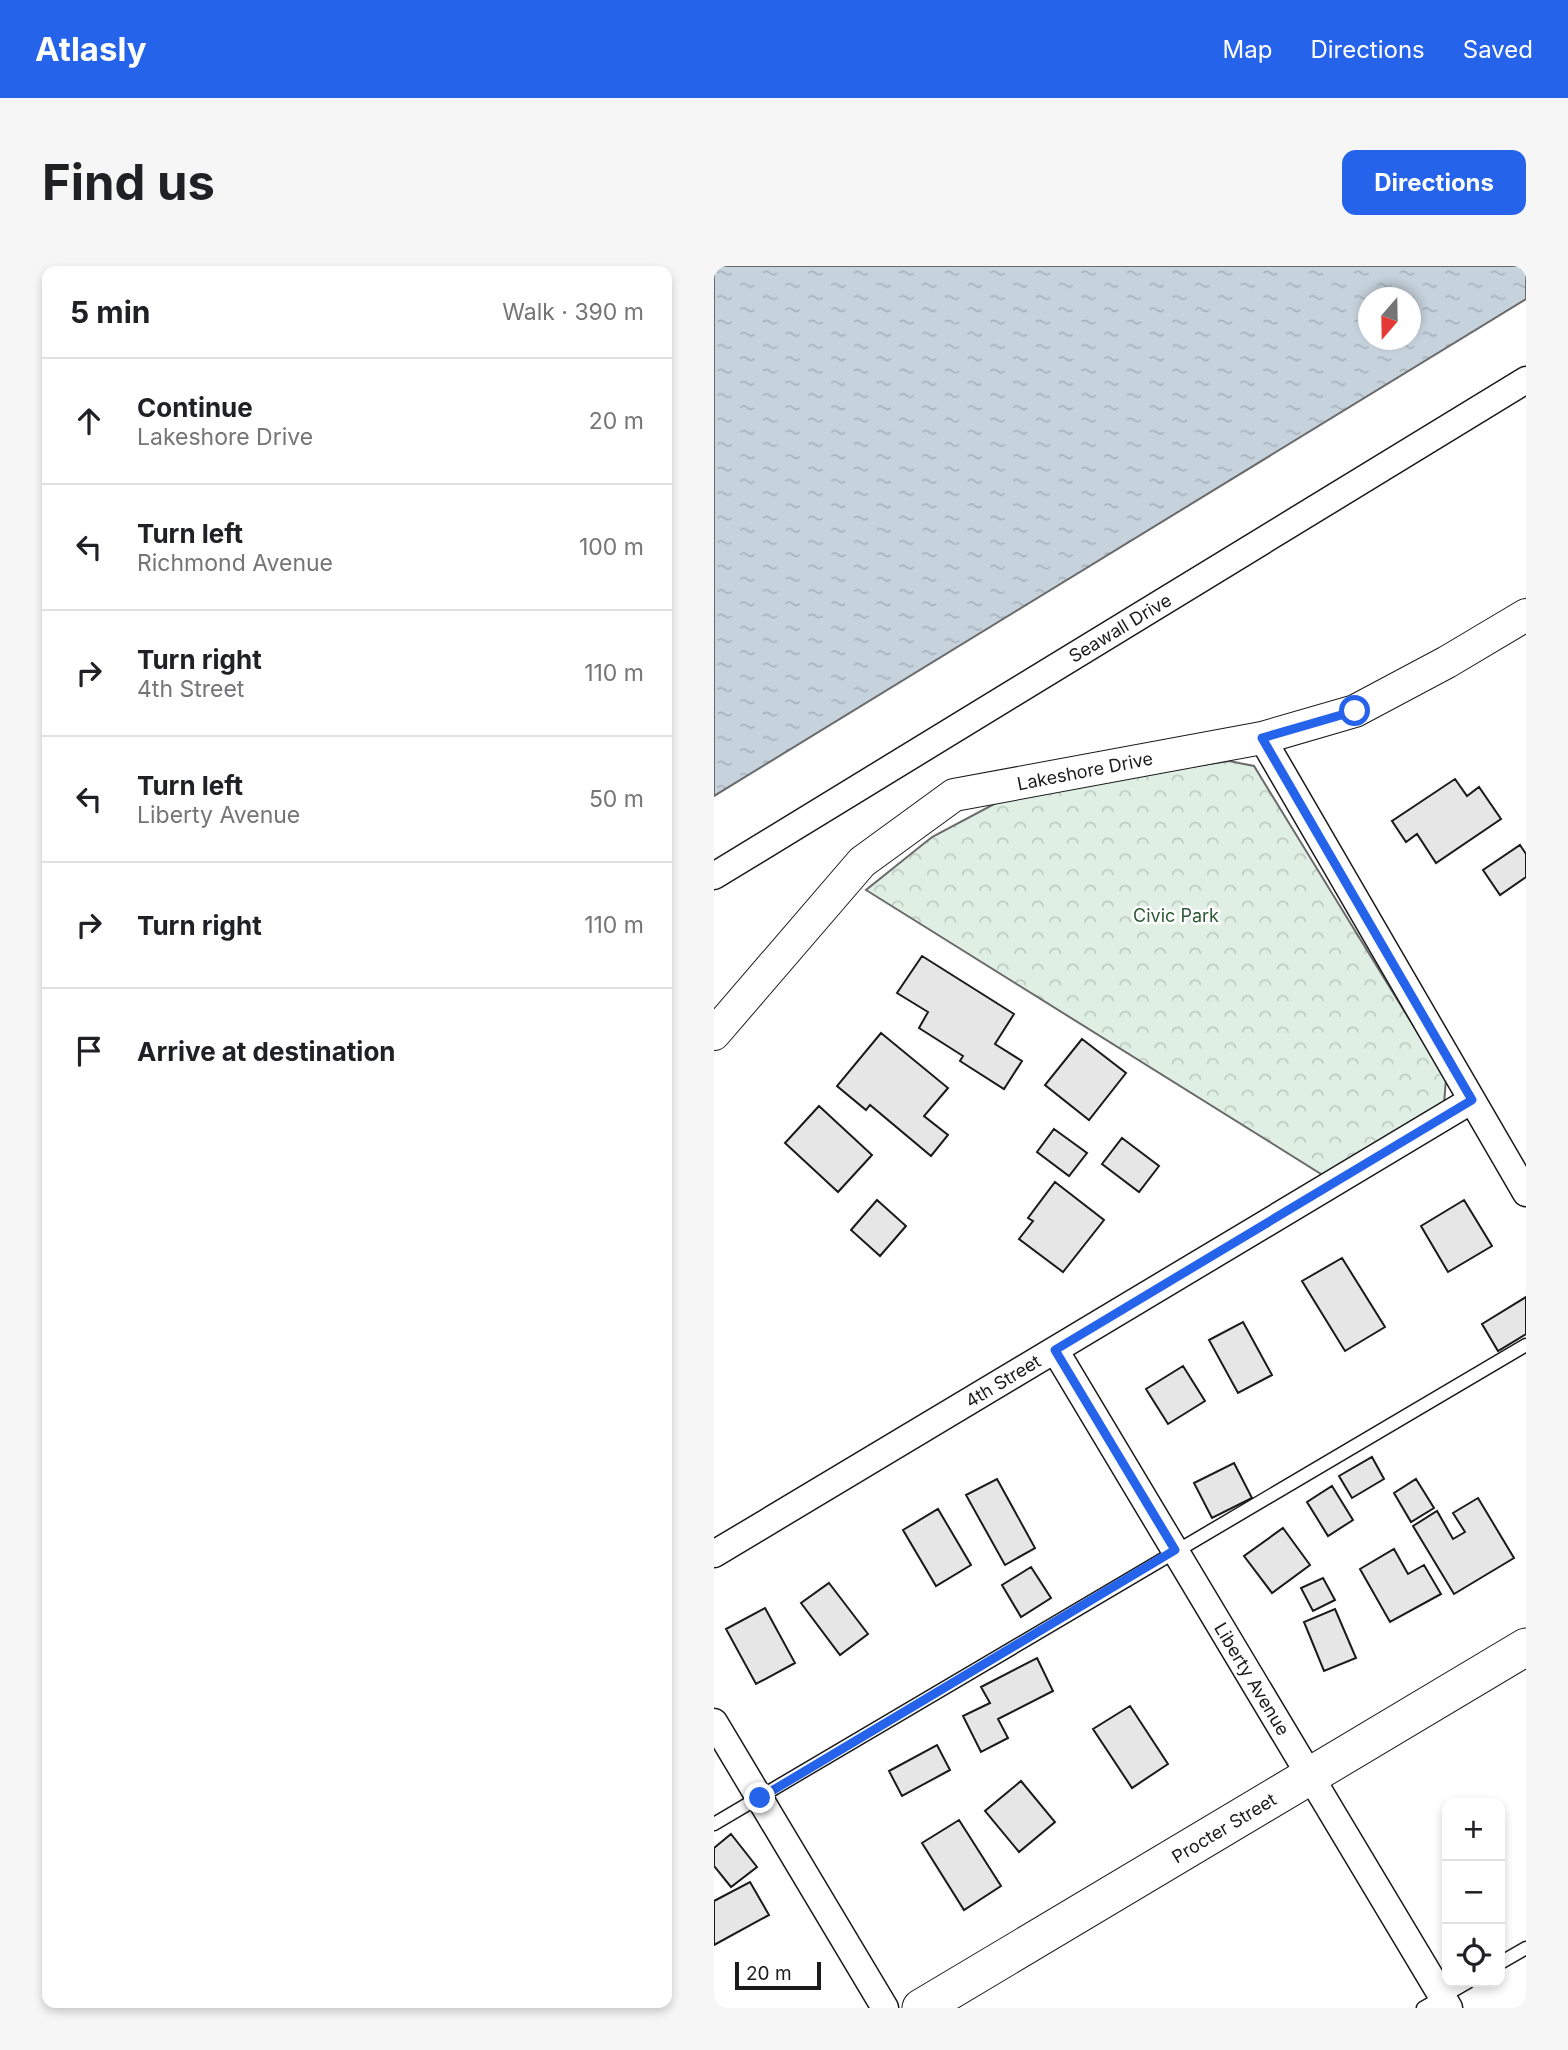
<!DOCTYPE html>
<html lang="en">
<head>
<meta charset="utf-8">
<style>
	body { margin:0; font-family:Inter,sans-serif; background:#f6f6f6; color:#202124 }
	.controls { position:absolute; right:21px; bottom:21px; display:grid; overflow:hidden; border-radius:14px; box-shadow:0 4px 10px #0003 }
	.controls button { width:63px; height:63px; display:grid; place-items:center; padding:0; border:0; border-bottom:2px solid #e0e0e0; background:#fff; color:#202124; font:35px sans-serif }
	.compass { position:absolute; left:644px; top:21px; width:63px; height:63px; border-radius:50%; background:#fff; box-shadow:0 4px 10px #0003; rotate:200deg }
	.scale { position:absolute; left:21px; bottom:18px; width:86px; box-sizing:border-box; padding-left:7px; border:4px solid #1a1a1a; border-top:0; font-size:19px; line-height:24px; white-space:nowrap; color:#1a1a1a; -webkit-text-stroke:5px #fff; paint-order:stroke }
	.stop { position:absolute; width:21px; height:21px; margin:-16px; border:5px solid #2563eb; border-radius:50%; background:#fff }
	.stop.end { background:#2563eb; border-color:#fff; box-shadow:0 2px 7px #0008 }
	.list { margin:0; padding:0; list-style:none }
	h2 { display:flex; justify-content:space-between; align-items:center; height:91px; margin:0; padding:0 28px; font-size:30px }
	h2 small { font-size:23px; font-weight:400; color:#757577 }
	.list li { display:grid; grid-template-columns:46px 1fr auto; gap:21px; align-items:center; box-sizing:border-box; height:126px; padding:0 28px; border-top:2px solid #e0e0e0 }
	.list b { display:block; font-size:26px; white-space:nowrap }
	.list p { margin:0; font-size:23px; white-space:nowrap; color:#757577 }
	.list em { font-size:23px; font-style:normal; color:#757577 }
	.icon { flex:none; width:38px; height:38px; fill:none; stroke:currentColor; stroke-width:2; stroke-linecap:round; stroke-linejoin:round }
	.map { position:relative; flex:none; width:812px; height:1742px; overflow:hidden; border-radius:14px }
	header { display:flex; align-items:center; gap:42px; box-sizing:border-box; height:98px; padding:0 35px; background:#2563eb; color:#fff }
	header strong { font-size:33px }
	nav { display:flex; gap:38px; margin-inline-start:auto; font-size:24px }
	.intro { display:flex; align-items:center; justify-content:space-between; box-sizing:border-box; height:168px; padding:0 42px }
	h1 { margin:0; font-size:49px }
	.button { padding:18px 32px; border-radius:14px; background:#2563eb; color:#fff; font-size:24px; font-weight:700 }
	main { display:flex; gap:42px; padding:0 42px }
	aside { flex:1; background:#fff; border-radius:14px; box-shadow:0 4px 10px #0003 }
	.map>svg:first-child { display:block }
	.park { fill:url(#park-crowns); stroke:#6a6a6a; stroke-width:2 }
	.water { fill:url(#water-ripples); stroke:#6a6a6a; stroke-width:2; fill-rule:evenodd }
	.building { fill:#e6e6e6; stroke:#1a1a1a; stroke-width:2 }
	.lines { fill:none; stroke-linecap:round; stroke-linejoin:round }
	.service-casing { stroke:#1a1a1a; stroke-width:15 }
	.minor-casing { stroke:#1a1a1a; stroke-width:29 }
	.tertiary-casing { stroke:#1a1a1a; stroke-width:34 }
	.secondary-casing { stroke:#1a1a1a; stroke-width:39 }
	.service { stroke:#fff; stroke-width:12 }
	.minor { stroke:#fff; stroke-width:26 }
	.tertiary { stroke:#fff; stroke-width:32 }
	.secondary { stroke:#fff; stroke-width:37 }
	.route { stroke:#2563eb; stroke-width:9 }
	.labels { text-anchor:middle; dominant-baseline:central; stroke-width:5; stroke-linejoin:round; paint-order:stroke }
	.street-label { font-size:18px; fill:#1a1a1a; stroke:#fff }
	.park-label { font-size:18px; fill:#2b5a34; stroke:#fff }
</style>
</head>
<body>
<header>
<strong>Atlasly</strong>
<nav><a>Map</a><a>Directions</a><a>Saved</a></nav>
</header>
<div class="intro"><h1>Find us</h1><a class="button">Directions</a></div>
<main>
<aside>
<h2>5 min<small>Walk · 390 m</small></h2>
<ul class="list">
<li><svg class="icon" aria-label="ahead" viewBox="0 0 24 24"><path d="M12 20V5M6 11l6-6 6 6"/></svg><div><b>Continue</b><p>Lakeshore Drive</p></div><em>20 m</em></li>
<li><svg class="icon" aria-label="left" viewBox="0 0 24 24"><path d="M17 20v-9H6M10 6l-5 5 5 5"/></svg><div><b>Turn left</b><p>Richmond Avenue</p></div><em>100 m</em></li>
<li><svg class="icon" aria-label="right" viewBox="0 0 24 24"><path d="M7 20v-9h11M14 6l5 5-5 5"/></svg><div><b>Turn right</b><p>4th Street</p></div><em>110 m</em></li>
<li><svg class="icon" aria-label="left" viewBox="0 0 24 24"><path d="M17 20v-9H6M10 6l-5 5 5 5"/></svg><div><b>Turn left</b><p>Liberty Avenue</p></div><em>50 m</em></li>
<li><svg class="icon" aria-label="right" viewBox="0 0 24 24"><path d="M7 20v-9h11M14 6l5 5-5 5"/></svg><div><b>Turn right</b></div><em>110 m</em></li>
<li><svg class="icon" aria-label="arrive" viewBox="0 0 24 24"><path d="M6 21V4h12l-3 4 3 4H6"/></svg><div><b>Arrive at destination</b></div></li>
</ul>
</aside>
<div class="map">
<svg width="812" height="1742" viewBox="0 0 812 1742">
	<defs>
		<pattern id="park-crowns" width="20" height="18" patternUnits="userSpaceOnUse" patternTransform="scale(1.75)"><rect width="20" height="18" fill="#e0efe3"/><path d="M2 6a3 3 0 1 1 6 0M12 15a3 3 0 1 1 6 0" fill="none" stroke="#c0ccc2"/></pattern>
		<pattern id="water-ripples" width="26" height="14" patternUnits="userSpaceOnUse" patternTransform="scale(1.75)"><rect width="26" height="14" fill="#c6d2dc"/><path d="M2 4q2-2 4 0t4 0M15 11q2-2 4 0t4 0" fill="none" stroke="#aab4bc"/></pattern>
	</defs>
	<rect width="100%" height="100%" fill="#fff"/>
	<path class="park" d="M515,495L540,500L732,813L730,838L615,913L152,624L218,571L299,528Z"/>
	<path class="water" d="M0,0H812V33L0,530ZM654,32H696V74H654Z"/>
	<path class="building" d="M741,513L753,530L765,521L787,553L722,597L703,568L692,576L678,555Z
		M806,579L812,588V611L786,629L769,604Z
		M208,690L300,748L281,778L308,795L290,823L246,795L249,790L205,762L214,746L183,727Z
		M167,767L234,822L210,850L234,869L217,890L156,839L152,844L123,820Z
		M368,773L412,807L375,854L331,819Z
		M105,840L158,889L124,926L71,877Z
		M340,863L373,887L355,910L323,886Z
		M408,872L445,900L425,926L388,898Z
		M341,916L390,954L349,1006L305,973L319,955L314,952Z
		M163,934L192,960L166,990L137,964Z
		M750,934L778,980L734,1006L707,960Z
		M628,992L671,1061L631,1085L588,1015Z
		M812,1031V1068L784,1085L768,1058Z
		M529,1056L558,1109L524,1127L495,1074Z
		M469,1100L491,1135L454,1158L432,1123Z
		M658,1191L670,1213L638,1232L625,1210Z
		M520,1197L538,1232L498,1252L480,1217Z
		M283,1213L321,1282L291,1299L252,1229Z
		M702,1213L720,1242L697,1256L680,1227Z
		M618,1220L639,1254L614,1270L593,1236Z
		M764,1232L800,1292L740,1328L699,1260L723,1245L739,1273L751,1266L739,1247Z
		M224,1243L257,1299L222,1320L189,1264Z
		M569,1262L596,1299L558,1327L530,1290Z
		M680,1283L694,1308L710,1299L727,1328L676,1356L646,1303Z
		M317,1301L337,1332L307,1351L288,1319Z
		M609,1312L621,1334L599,1345L587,1322Z
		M115,1317L154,1368L126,1389L87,1337Z
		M51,1342L81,1397L42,1418L12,1363Z
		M621,1343L642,1392L610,1405L590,1356Z
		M323,1392L339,1425L284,1453L294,1472L267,1486L249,1450L276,1437L267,1421Z
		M416,1440L454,1498L418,1522L379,1463Z
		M223,1479L236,1504L188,1530L175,1505Z
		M307,1515L341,1556L305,1586L271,1545Z
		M245,1554L287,1620L250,1644L208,1577Z
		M17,1568L43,1601L17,1621L0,1600V1582Z
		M36,1616L55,1649L0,1679V1635Z"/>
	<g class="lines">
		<defs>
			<path id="service" d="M0,1558L812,1079
				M786,1697L812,1682
				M709,1742L754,1716"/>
			<path id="minor" d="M548,472L812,927
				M0,610L812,114
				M341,1084L735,1742
				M0,1288L758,834
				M0,1456L171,1742"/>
			<path id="tertiary" d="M0,768L148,596L240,529L548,472L641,445L733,396L812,349"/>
			<path id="secondary" d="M207,1742L812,1381"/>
		</defs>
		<use href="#service" class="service-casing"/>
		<use href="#minor" class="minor-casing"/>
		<use href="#tertiary" class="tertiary-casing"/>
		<use href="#secondary" class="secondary-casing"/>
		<use href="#service" class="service"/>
		<use href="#minor" class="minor"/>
		<use href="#tertiary" class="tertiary"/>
		<use href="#secondary" class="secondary"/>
	</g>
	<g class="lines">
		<path class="route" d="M46,1532L461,1284L341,1084L758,834L548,472L641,445"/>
	</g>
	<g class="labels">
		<g class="street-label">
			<text transform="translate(406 362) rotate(-31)">Seawall Drive</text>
			<text transform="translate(371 505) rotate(-11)">Lakeshore Drive</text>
			<text transform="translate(289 1115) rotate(-31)">4th Street</text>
			<text transform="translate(538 1413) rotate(59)">Liberty Avenue</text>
			<text transform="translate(510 1562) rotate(-31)">Procter Street</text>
		</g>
		<g class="park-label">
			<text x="462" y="649">Civic Park</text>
		</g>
	</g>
</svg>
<div class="controls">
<button>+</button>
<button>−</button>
<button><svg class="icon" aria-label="locate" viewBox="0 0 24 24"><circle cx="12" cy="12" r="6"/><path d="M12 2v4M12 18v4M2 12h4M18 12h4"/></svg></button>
</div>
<svg class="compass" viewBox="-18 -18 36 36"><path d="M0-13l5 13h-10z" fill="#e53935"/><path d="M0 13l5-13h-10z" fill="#757577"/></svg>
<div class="scale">20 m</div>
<div class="stop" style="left:641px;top:445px"></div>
<div class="stop end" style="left:46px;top:1532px"></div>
</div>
</main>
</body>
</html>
